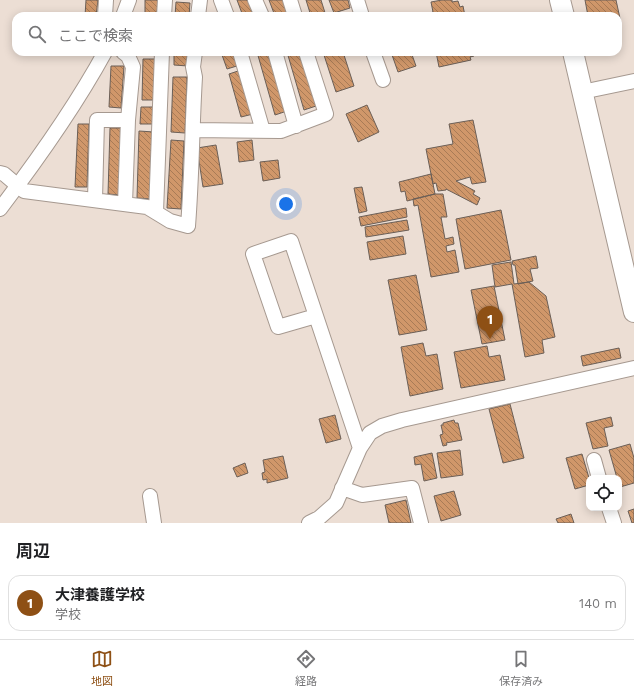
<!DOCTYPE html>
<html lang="ja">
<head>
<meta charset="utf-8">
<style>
	body { margin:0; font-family:"Work Sans","Noto Sans JP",sans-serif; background:#f6f6f6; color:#202124 }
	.controls { position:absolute; right:12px; bottom:12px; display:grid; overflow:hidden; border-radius:8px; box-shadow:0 2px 10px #0003 }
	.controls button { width:36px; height:36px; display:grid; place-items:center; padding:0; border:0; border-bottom:1px solid #e0e0e0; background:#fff; color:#202124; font:20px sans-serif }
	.you { position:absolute; left:286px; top:204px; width:14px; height:14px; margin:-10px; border:3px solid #fff; border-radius:50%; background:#1a73e8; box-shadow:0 0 0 6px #1a73e833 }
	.badge { display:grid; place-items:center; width:26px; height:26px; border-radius:50%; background:#8e5015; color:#fff; font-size:13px; font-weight:700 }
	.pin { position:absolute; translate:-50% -33px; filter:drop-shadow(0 1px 2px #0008) }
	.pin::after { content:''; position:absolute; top:21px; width:14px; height:12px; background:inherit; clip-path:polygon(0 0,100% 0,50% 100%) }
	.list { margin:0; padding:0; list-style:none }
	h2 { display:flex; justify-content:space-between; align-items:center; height:52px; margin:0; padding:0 16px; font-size:17px }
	h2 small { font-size:13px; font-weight:400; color:#757577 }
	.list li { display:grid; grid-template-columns:26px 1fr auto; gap:12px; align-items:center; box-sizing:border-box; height:56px; margin:0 8px 8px; padding:0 8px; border:1px solid #e0e0e0; border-radius:12px }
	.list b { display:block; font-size:15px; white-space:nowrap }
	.list p { margin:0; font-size:13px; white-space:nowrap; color:#757577 }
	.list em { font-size:13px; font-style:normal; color:#757577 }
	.icon { flex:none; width:22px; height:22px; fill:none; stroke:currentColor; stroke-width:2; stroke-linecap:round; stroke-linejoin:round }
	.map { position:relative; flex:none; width:634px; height:523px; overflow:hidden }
	.search { position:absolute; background:#fff; box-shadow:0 2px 10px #0003; left:12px; right:12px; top:12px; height:44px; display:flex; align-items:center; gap:10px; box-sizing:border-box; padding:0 14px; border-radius:12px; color:#757577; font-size:15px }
	.sheet { height:116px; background:#fff }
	nav { display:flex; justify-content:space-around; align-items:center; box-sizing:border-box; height:56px; border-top:1px solid #e0e0e0; background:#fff; font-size:11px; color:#757577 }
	nav a { display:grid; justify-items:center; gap:2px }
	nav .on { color:#8e5015 }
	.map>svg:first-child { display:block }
	.building { fill:url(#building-back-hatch); stroke:#6b5f57 }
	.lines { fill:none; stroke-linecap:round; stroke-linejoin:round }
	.street-casing { stroke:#a69990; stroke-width:16 }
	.secondary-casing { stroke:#a69990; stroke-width:22 }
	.street { stroke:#fff; stroke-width:14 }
	.secondary { stroke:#fff; stroke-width:20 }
</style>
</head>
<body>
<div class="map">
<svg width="634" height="523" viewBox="0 0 634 523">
	<defs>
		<pattern id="building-back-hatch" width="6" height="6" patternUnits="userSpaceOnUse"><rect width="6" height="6" fill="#d0976a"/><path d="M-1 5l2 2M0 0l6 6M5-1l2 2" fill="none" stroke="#a87b56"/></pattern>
	</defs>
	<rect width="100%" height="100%" fill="#ecded4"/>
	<path class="building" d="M86,0H98L96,16H85Z
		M145,0H158L157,16H145Z
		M237,0H252L258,16H243Z
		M269,0H284L290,16H275Z
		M306,0H321L326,16H311Z
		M329,0H348L350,8L334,13Z
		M442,0H452V2L458,1L460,7L463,6L465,16H427V14L433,12L431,2Z
		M585,0H616L621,23L618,24V16H588Z
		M176,2L190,3L189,16H175Z
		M174,52H188V66L174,65Z
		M221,52H235L240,65L227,69Z
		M257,52H270L287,111L275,115Z
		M287,52H300L316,106L304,110Z
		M323,52H343L354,86L336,92Z
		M391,52H411L416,66L398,72Z
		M436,52H473L474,56L470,57L471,60L439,67Z
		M143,59H158L156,100H142Z
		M111,66H124L121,108L109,107Z
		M241,70L253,114L241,117L229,74Z
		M173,77H187L185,133L171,132Z
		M367,105L379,132L358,142L346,114Z
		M141,107H154V124H140Z
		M473,120L486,182L472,184L470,177L456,181L475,191L473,194L480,198L477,205L446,189V190L438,191L436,183L433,184L426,149L453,144L449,124Z
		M78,124H89L87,187H75Z
		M110,128H121L119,195L108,194Z
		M139,131L154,132L152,199L137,198Z
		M171,140L184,141L181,209L167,208Z
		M252,140L254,160L239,162L237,142Z
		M216,145L223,184L203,187L197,148Z
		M278,160L280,178L263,181L260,162Z
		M431,174L435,194L407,201L405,191L401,192L399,182Z
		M362,187L367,211L359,213L354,188Z
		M435,194H443L447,217H441L445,239L453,237L454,244L446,246L447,252L455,250L459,272L431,277L418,205L414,206L413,199Z
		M406,208L407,217L361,226L359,217Z
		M501,210L511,260L465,269L456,219Z
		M407,220L409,230L366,237L365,227Z
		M403,236L406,254L370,260L367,242Z
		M536,256L538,268L530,269L533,281L518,284L515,265H513L512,261Z
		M511,262L514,284L529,282L546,296L555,337L542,340L544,353L525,357L512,284L495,287L492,265Z
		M416,275L427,330L399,335L388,280Z
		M494,286L505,340L482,344L471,290Z
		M423,343L426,356L437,354L443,389L410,396L401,347Z
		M487,346L489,357L500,355L505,380L461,388L454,352Z
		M619,348L621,358L583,366L581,356Z
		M510,404L524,458L503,463L489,409Z
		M335,415L341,439L326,443L319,419Z
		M611,417L613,426L604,428L608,446L593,449L586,423Z
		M454,420L455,423H458L462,440L446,443L447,445L443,446L440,435L443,434L441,425H443V423Z
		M630,444L634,458V483L620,487L619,478H617L609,450Z
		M460,450L463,475L441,478L437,453Z
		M432,453L437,478L424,481L421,464L415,465L414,457Z
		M582,454L589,478V485L575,489L566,458Z
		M283,456L288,478L267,483V479L263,480L262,473L265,472L263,460Z
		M245,463L248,473L237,477L233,468Z
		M454,491L461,515L441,521L434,496Z
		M406,500L411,523H389L385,505Z
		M634,509V523H632L628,511Z
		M571,514L574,523H558L556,519Z"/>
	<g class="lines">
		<defs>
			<path id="street" d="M221,0L227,16
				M255,0L262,16
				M290,0L295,16
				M357,0L362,16
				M105,16L106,0
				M123,16L129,0
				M164,16L165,0
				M198,16L200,0
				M240,52L263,131
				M275,52L296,126
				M373,52L383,80
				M582,92L634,81
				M193,130L281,131L326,114L306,52
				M0,173L4,174L24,191L147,207L170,221L188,226C192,176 192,127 195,77L193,67L195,52
				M95,200L97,120H128L133,67L128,56L123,52
				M125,204L128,120
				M0,209C38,159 75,107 105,52
				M156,212L162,52
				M316,316L278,327L253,254L291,241L360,448
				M594,460L599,478
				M342,488L362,495L412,488L421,523
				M150,496L154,523
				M609,508L614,523
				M309,523L319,518L336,503L360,448L370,433L382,426L402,420L634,368"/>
			<path id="secondary" d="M560,0L564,16
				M573,52L634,312"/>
		</defs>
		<use href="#street" class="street-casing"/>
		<use href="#secondary" class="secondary-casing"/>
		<use href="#street" class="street"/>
		<use href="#secondary" class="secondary"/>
	</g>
</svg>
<div class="controls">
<button><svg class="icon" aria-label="locate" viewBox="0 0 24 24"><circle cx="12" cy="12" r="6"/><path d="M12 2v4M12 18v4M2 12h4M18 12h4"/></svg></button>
</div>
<div class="you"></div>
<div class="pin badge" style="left:490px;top:339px">1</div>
<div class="search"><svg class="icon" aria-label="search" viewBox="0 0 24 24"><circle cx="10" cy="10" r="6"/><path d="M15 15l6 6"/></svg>ここで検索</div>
</div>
<section class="sheet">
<h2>周辺<small></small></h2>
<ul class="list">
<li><span class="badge">1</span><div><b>大津養護学校</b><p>学校</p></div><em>140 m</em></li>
</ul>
</section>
<nav>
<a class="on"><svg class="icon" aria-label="map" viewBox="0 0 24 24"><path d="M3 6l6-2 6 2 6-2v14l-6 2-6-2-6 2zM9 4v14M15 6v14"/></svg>地図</a>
<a><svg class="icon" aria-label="directions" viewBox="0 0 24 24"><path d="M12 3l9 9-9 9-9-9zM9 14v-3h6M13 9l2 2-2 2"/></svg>経路</a>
<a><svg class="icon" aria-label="saved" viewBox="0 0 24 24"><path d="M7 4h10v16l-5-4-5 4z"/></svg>保存済み</a>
</nav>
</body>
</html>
